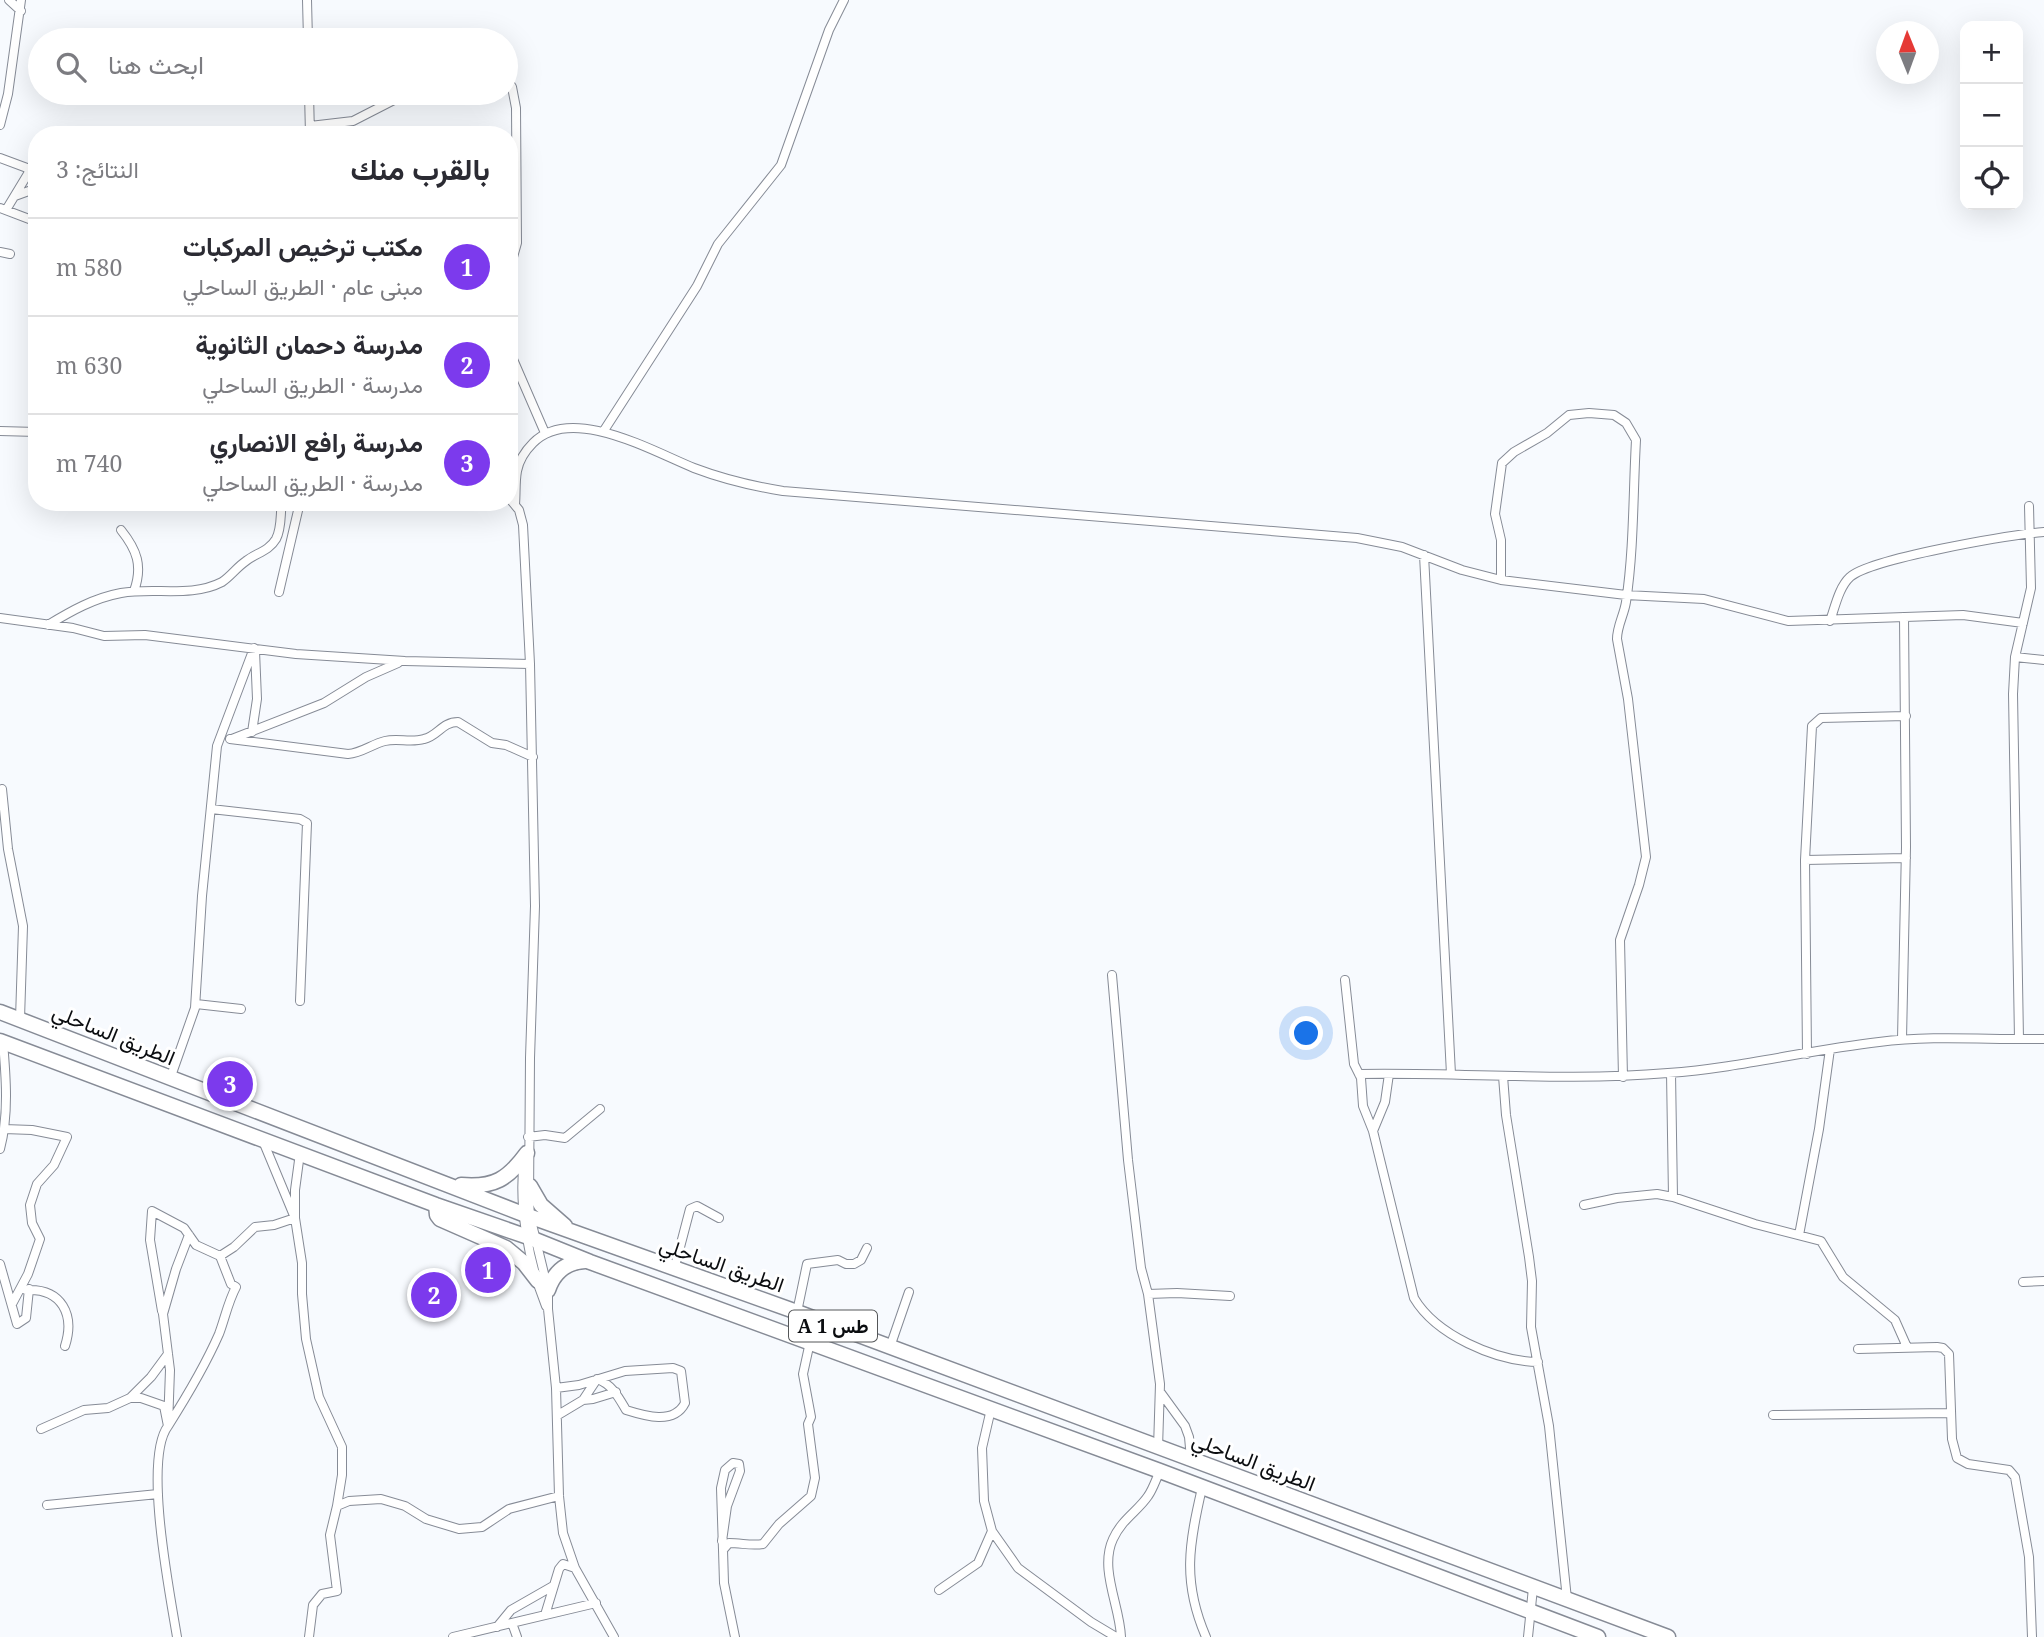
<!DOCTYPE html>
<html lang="ar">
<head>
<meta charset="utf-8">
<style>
	body { margin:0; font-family:"Noto Serif",Vazirmatn,serif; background:#f2f2f3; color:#2b2b33; direction:rtl }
	.controls { position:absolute; right:21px; top:21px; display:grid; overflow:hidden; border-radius:14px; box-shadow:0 7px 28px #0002 }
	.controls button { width:63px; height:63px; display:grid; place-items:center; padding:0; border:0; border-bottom:2px solid #e1e1e2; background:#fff; color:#2b2b33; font:35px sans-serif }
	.compass { position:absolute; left:1876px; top:21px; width:63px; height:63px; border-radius:50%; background:#fff; box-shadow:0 7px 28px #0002; rotate:359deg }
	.you { position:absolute; left:1307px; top:1034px; width:24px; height:24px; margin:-18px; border:5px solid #fff; border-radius:50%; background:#1a73e8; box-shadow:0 0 0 10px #1a73e833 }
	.badge { display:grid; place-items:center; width:46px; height:46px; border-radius:50%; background:#7c3aed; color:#fff; font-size:23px; font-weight:700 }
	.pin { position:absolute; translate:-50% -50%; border:4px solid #fff; box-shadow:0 2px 7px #0006 }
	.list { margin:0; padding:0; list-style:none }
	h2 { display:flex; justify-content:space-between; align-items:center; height:91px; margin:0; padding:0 28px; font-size:30px }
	h2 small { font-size:23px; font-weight:400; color:#7c7c81 }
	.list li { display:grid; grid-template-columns:46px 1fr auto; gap:21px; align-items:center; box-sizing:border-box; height:98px; padding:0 28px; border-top:2px solid #e1e1e2 }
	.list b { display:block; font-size:26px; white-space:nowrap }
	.list p { margin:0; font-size:23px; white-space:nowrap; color:#7c7c81 }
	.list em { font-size:23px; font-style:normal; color:#7c7c81 }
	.icon { flex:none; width:38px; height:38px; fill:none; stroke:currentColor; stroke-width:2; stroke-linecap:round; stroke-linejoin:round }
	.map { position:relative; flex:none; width:2044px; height:1637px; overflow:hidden; direction:ltr }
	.search { position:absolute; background:#fff; box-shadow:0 7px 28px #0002; left:28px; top:28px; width:490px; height:77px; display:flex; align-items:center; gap:18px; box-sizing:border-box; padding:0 24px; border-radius:38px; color:#7c7c81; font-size:26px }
	.panel { position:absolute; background:#fff; box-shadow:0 7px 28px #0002; left:28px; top:126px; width:490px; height:385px; border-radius:28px; direction:rtl }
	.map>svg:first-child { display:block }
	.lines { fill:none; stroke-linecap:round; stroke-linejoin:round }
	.street-casing { stroke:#868b96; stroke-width:10 }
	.highway-casing { stroke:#868b96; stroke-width:17 }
	.street { stroke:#fff; stroke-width:8 }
	.highway { stroke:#fff; stroke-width:14 }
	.labels { text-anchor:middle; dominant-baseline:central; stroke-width:6; stroke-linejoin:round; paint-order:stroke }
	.shield { fill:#fff; stroke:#545658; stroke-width:2 }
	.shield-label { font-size:19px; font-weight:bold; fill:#0b0d10 }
	.street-label { font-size:21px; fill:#0b0d10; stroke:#fff }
</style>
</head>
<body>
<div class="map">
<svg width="2044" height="1637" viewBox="0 0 2044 1637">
	<rect width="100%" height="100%" fill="#f7fafe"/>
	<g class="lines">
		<defs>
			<path id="street" d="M9,0L21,11
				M307,0L308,40
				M506,78L512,87L516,108L517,243L509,271
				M309,93L310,135
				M0,125L8,94L21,0
				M310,126L353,121L394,100L450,97L464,93
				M0,158L27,168L29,172L6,210
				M15,196L37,188
				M0,208L37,222
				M0,252L10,254
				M509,350L545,433
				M0,431L37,432
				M603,432L697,286L718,244L781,165L829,30L844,0
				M509,461L515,478
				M509,498L519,510L523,525L530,664L535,906L530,1058L529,1201L530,1216L548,1290V1309L556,1388L559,1496L563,1533L575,1568L614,1637
				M515,504C516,493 515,482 517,471C519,461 525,451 533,443C571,404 652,451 694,468C723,479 752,486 783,491L1357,538L1402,547L1462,570L1501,580L1626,595L1704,599L1788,621L1963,615L2023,623
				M121,530C137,550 143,566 134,591
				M1424,555L1451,1074
				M1501,580V540L1495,514L1502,463L1514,452L1547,433L1569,415L1589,413L1614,415L1626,423L1636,440C1633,494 1634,549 1626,602C1624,615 1617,626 1617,639L1628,699L1646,857L1639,885L1620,940L1623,1077
				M279,592L300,502
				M0,618L73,628L104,636L145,635L296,654L405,661L530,664
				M1830,621C1835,607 1839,587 1850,577C1872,558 2010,535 2044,532
				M48,625C71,611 94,598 121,593C155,587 191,598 222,582C231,576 237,567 246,561C256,553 269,551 276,539C282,528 280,514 282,502
				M2015,657L2044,660
				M252,732L257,699L255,651
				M230,739L348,754C362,753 372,744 385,741C398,738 411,743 424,739C438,736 442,722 458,722L492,743L506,745L533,757
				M232,739L324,703L366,677L398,663
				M2,789L8,849L23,926L20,1019
				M211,809L300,819L307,823L300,1001
				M1805,860L1906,858
				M1112,975L1128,1160L1141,1268L1148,1294L1160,1384L1158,1448
				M1345,980L1354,1064L1361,1078L1363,1106L1373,1131L1414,1298C1436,1335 1495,1361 1538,1362
				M196,1004L241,1009
				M1902,1039L1906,847L1904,617
				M2019,1039L2013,694L2015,657L2031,588L2029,506
				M1807,1054L1805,860L1812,726L1821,718L1906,716
				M1671,1073L1673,1197
				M1359,1074C1463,1072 1565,1082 1668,1073C1739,1068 1808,1050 1879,1042C1933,1035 1989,1040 2044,1039
				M1503,1076L1506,1115L1529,1257L1532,1281L1531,1327L1549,1426L1567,1599
				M170,1079L195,1008L202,896L217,746L254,648
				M4,1129L32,1130L67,1137L54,1165L37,1184L30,1205L32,1223L40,1239L28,1274L12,1304
				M1373,1131L1385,1102L1389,1074
				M528,1137L545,1135L565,1138L600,1109
				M0,1149C9,1115 6,1077 3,1042
				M300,1153L295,1190V1218L302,1263V1294L306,1339L319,1397L342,1447V1475L337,1506
				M524,1161C518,1206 529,1264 546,1306
				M1584,1205L1617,1198L1657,1194L1673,1197L1755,1224L1821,1241L1843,1277L1895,1320L1907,1347
				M189,1235L176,1269L163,1314L170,1370L168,1426C187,1396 205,1366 219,1334C225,1318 228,1302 236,1287L231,1284L220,1256L234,1247L255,1227L274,1225L295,1218L263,1141
				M1799,1235L1819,1129L1830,1049
				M0,1264L17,1324L26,1318L29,1289
				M674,1270L690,1209L697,1206L719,1218
				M2023,1282L2044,1281
				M26,1290C62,1288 75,1315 65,1346
				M1148,1294L1177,1293L1230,1296
				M162,1311L150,1240L152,1211L184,1228L196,1245L220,1256
				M797,1312L807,1264L838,1260L846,1264H854L861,1260L867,1248
				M890,1347L909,1292
				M1858,1349L1937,1347L1943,1348L1949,1354L1952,1439L1957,1458L1968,1464L2009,1470L2015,1477L2029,1557L2032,1637
				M556,1388L579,1385L625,1371L673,1368L681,1371L685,1403C674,1425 645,1416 626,1410C619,1398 612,1384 597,1379L583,1400L558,1415
				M1161,1393L1185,1426L1189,1437L1191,1459
				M130,1398H141L164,1406L168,1426C143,1459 170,1594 177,1637
				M583,1400L593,1399L616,1392
				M1773,1415L1951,1413
				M41,1429L84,1410L108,1408L130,1398L151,1377L168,1354
				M1202,1488C1189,1544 1182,1582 1206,1637
				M47,1505L158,1494
				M992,1531L1018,1568L1091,1622L1116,1637
				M722,1541L727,1506L740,1471L739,1464L733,1463L725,1470L721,1488L723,1550
				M939,1590L978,1563L992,1531L984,1501L982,1448L991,1409
				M545,1615L559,1569L563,1564L575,1568
				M512,1623L517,1637
				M497,1627L511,1610L553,1586
				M309,1637L313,1605L322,1594L337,1591L330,1535L337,1506L349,1501L381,1499L405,1506L426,1519L459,1529L482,1527L509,1509L559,1496
				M453,1637L596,1603
				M735,1637L724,1583L723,1550L729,1543C742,1543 751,1546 763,1544L779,1524L811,1496L815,1478L808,1424L811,1417L803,1374L810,1342
				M1121,1637C1120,1606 1099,1569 1113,1539C1122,1519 1138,1511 1148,1496C1153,1489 1156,1479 1160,1471
				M1528,1637L1533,1588"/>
			<path id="highway" d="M0,1012L523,1214L797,1312L1668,1637
				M0,1041L436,1205L528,1237L590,1262L1160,1471L1598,1637
				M461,1185C494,1188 508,1179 527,1153
				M530,1186L541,1205L565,1226
				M436,1205L437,1215L440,1219L506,1248L524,1263L538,1281
				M548,1290C554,1272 566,1262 585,1261"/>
		</defs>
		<use href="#street" class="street-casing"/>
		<use href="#highway" class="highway-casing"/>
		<use href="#street" class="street"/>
		<use href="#highway" class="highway"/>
	</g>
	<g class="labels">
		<rect class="shield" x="789" y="1310.5" width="88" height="31" rx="5"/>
		<g class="shield-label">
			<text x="833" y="1326">A 1 طس</text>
		</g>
		<g class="street-label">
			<text transform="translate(114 1034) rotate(22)">الطريق الساحلي</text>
			<text transform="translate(722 1264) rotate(19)">الطريق الساحلي</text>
			<text transform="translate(1254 1461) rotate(21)">الطريق الساحلي</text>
		</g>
	</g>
</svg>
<div class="controls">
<button>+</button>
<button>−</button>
<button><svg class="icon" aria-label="locate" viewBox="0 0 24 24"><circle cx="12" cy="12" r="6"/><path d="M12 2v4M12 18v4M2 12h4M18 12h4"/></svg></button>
</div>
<svg class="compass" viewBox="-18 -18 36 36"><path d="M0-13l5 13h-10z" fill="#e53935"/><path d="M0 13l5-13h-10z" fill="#7c7c81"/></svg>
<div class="you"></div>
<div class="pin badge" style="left:488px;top:1270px">1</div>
<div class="pin badge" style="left:434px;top:1295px">2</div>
<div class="pin badge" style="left:230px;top:1084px">3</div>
<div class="search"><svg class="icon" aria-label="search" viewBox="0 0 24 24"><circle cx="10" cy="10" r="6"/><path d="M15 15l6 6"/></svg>ابحث هنا</div>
<section class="panel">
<h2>بالقرب منك<small>النتائج: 3</small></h2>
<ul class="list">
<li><span class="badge">1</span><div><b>مكتب ترخيص المركبات</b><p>مبنى عام · الطريق الساحلي</p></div><em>580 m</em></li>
<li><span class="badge">2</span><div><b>مدرسة دحمان الثانوية</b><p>مدرسة · الطريق الساحلي</p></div><em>630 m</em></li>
<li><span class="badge">3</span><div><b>مدرسة رافع الانصاري</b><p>مدرسة · الطريق الساحلي</p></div><em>740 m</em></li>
</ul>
</section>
</div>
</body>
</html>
